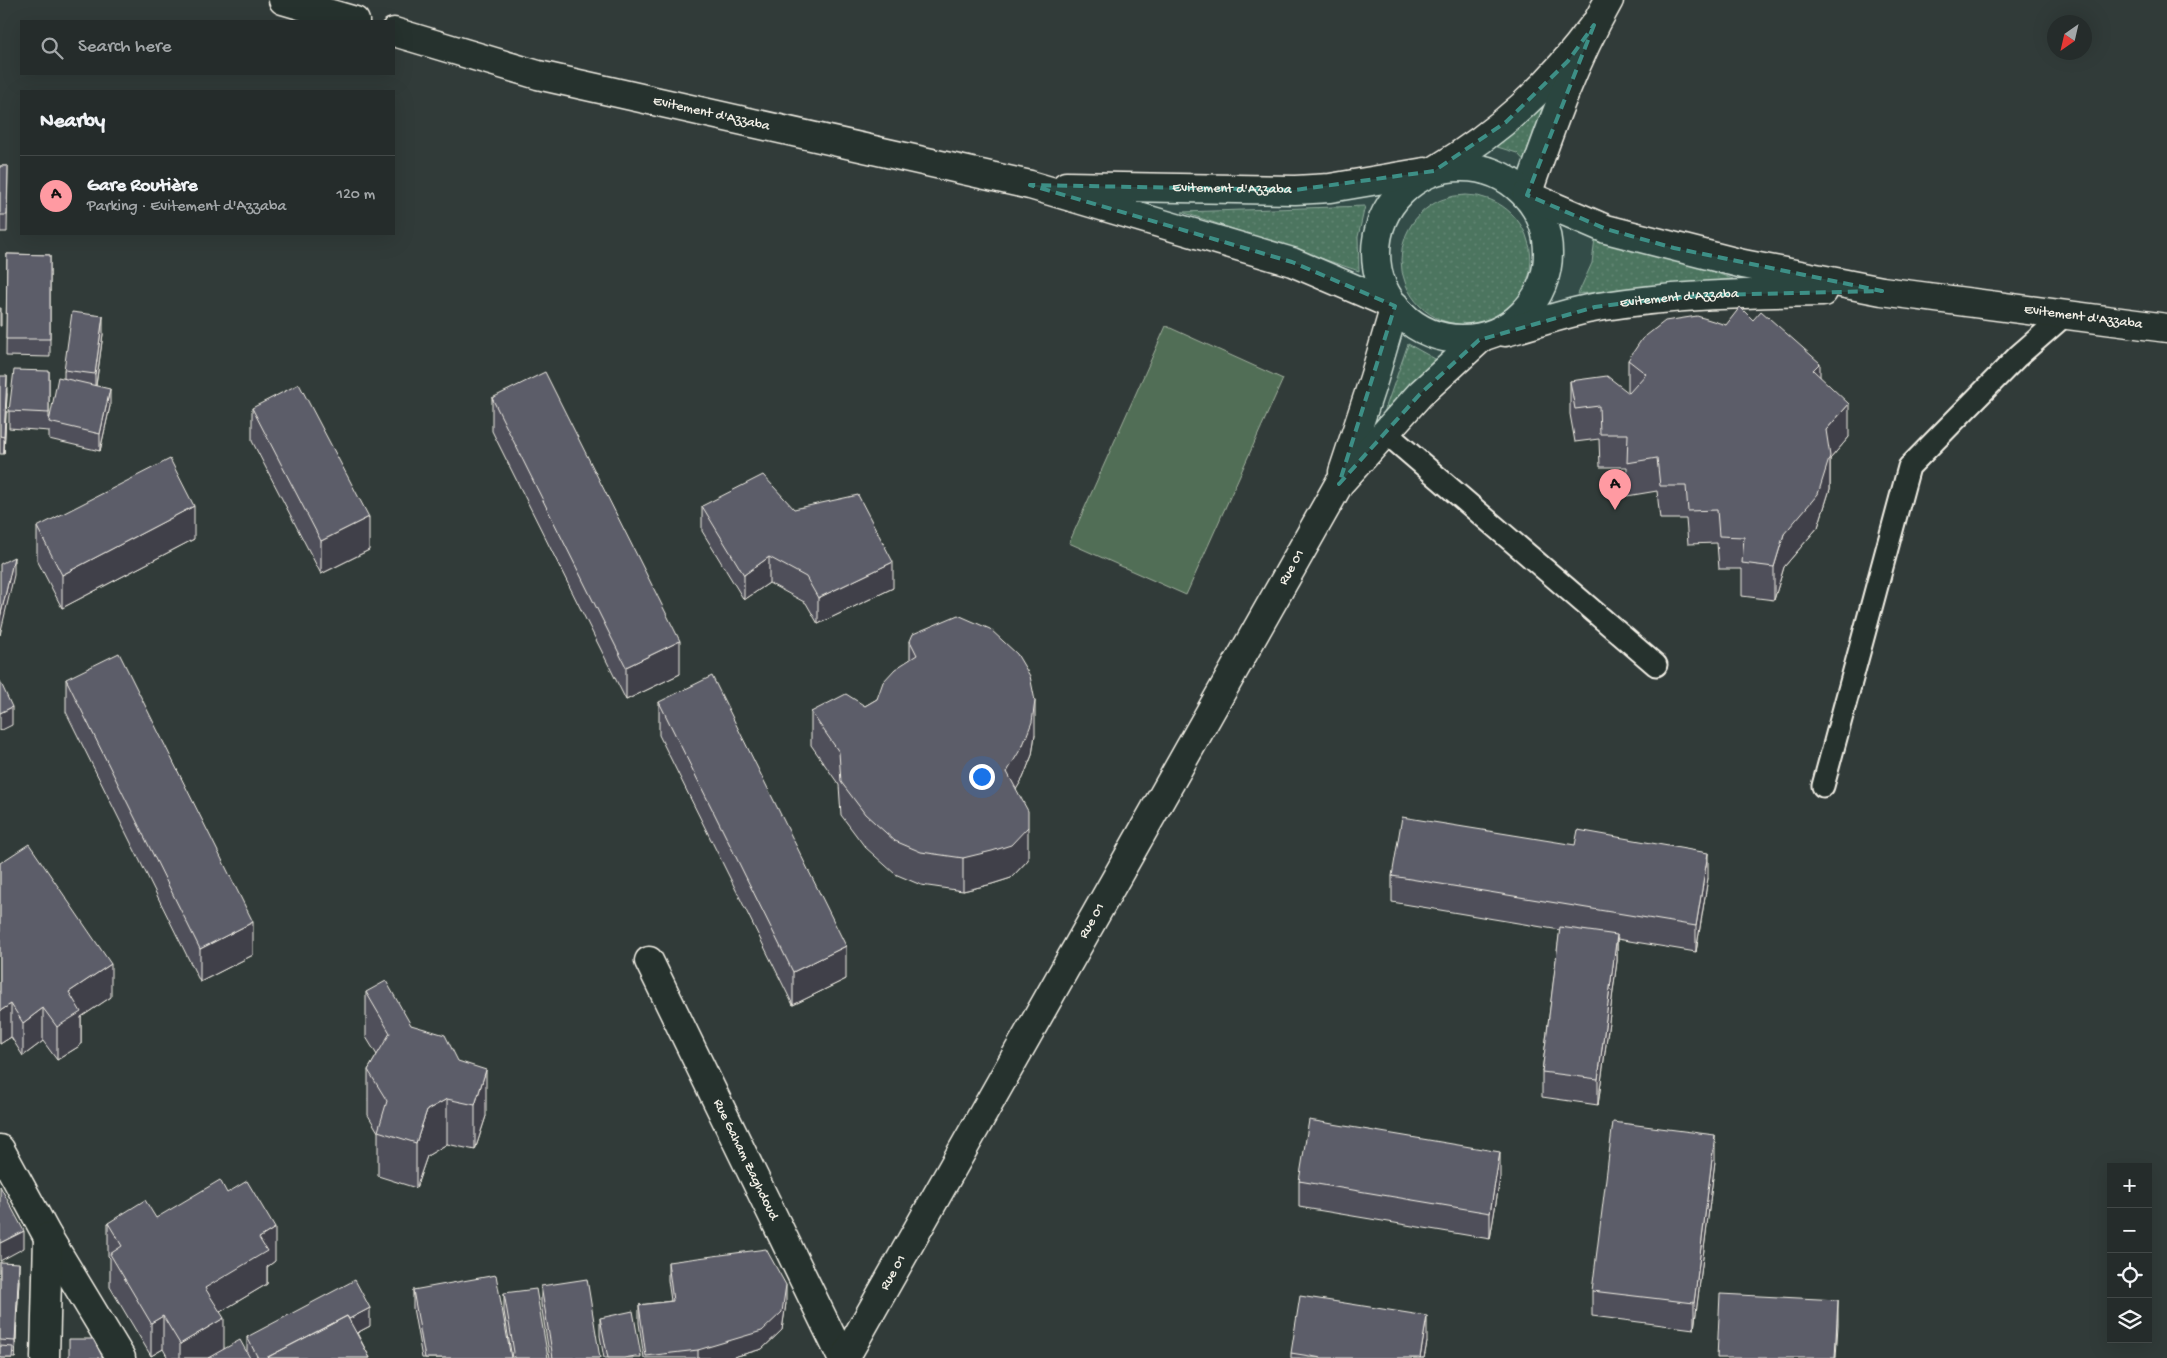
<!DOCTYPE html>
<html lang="en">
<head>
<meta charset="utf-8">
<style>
	body { margin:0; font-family:"Gochi Hand",sans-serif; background:#313837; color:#f1f3f6 }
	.controls { position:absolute; right:15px; bottom:15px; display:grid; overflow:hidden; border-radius:0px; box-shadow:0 5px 20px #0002 }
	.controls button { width:45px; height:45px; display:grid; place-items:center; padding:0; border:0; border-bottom:1px solid #424847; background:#252c2b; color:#f1f3f6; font:25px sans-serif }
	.compass { position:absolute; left:2047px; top:15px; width:45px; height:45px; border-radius:50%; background:#252c2b; box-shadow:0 5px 20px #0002; rotate:214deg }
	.you { position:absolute; left:981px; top:776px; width:18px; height:18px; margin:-12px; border:4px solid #fff; border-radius:50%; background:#1a73e8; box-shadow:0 0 0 8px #1a73e833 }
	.badge { display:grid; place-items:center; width:32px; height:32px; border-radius:50%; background:#ff9aa2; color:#111; font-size:16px; font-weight:700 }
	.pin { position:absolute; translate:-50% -41px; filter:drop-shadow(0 1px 2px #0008) }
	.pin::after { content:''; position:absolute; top:26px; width:18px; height:15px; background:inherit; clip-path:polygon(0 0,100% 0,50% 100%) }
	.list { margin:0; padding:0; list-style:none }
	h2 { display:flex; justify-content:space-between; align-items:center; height:65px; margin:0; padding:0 20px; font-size:21px }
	h2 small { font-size:16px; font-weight:400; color:#a3a7a9 }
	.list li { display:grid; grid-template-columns:32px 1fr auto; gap:15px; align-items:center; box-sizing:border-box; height:80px; padding:0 20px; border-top:1px solid #424847 }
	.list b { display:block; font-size:19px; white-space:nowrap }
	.list p { margin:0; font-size:16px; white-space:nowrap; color:#a3a7a9 }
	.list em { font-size:16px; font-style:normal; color:#a3a7a9 }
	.icon { flex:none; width:28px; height:28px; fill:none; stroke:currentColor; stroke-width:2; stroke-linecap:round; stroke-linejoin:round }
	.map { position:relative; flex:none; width:2167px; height:1358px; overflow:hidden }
	.search { position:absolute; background:#252c2b; box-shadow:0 5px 20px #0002; left:20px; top:20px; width:375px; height:55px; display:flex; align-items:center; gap:12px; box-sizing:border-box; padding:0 18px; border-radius:0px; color:#a3a7a9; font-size:19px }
	.panel { position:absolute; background:#252c2b; box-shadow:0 5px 20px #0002; left:20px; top:90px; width:375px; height:145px; border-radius:0px }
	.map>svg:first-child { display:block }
	.grass { fill:url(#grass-dots); stroke:#a2b09f }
	.pitch { fill:#516e56; stroke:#a2b09f }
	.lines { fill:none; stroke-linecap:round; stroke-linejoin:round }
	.lane-casing { stroke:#f4f1e8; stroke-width:25 }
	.street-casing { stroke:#f4f1e8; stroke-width:31 }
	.primary-casing { stroke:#f4f1e8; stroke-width:31 }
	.lane { stroke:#26332d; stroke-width:21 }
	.street { stroke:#26332d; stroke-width:28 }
	.primary { stroke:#26332d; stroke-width:28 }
	.wall { fill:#4f505a; stroke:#f4f1e8 }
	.shaded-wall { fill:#40414a; stroke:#f4f1e8 }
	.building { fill:#5c5d69; stroke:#f4f1e8 }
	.marked { fill:#3d8f86; fill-opacity:0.2; stroke:#3d8f86; stroke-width:4; stroke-dasharray:10 6; stroke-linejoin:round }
	.labels { text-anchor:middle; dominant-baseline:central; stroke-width:4; stroke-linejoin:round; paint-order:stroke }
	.street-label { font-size:14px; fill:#f4f1e8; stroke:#26332d }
</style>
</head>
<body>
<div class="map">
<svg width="2167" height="1358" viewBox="0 0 2167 1358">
	<defs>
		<pattern id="grass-dots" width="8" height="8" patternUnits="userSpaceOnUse" patternTransform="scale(1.25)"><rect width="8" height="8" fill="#516e56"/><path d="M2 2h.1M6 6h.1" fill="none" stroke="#6b836e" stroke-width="1.8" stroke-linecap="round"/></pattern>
	</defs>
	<rect width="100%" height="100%" fill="#313b39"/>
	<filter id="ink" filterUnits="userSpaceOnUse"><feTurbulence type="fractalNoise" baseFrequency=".02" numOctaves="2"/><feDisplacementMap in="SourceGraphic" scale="10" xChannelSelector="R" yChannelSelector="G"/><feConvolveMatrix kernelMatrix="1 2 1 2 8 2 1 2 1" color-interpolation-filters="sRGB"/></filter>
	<g filter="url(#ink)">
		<path class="grass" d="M1551,90L1533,170L1517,153L1494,146Z
			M1401 260a65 65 0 1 1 130 0a65 65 0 1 1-130 0Z
			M1365,206L1358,237L1359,271L1182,212Z
			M1596,229L1733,279L1578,294L1592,263Z
			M1408,344L1437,360L1381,421Z"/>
		<path class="pitch" d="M1166,326L1283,379L1186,595L1069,543Z"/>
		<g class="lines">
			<defs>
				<path id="lane" d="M1385,432L1656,665
					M1823,786L1909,467L2018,356L2066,314"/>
				<g id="street">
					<path d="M1434,171C1500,131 1548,88 1594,25"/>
					<path d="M1527,195C1550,129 1574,61 1609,0"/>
					<path d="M1343,472L1374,378L1395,306"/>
					<path id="s1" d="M649,961L842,1358"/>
					<path d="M0,1149L48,1237L121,1358"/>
					<path d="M45,1358L48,1237"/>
					<path id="s2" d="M845,1358L1339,484L1420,394L1479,340"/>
				</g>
				<g id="primary">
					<path d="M283,0L355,21"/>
					<path id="s3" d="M394,32L538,75L1030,185L1292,262L1395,306"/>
					<circle cx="1462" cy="253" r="86"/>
					<path id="s4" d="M1066,186L1295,190L1330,188L1425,172"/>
					<path id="s5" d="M1527,195L1606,229L1743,264L1882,291L2167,328"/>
					<path id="s6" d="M1505,332C1536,324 1567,312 1598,307C1672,295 1748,293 1823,292"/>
				</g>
			</defs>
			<use href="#lane" class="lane-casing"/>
			<use href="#street" class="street-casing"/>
			<use href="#primary" class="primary-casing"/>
			<use href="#lane" class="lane"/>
			<use href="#street" class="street"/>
			<use href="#primary" class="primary"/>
		</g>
		<path class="wall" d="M0,166H8L7,232H0Z
			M7,254L50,255V357L6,356Z
			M1753,320L1820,377L1849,437L1830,459V489L1818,527L1784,567L1774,600L1742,596V569H1719L1717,543L1688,544L1686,519H1660L1657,491L1627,496V467H1600L1599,439L1575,442L1570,414V381L1628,393V360L1726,325Z
			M103,334L96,386L110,406L100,451L49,439V431L9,428V411L49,371V420L64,379V370Z
			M0,376L7,394L4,454H0Z
			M492,398L680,674L626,700L492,431Z
			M252,408L369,550L321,574L252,441Z
			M702,506L794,509L893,588L818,624L806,603L769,583L744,600L702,531Z
			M37,527L194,539L62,608L37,560Z
			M910,641L1035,734L1032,755L1023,778L1016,789L1028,860L1011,878L992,884L963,891L921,885L895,874L865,847L841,815L839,785L811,745V712L865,706L877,699L910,659Z
			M66,679L253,955L200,982L66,712Z
			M659,702L846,979L793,1005L659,735Z
			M0,863L111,997L81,1017V1045L57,1060L43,1041L23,1056L11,1037L0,1044Z
			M1392,876L1708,878L1696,952L1617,939V961L1598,1105L1542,1097V1072L1560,930L1392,902Z
			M366,992L411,1025L486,1116L475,1150L447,1144L427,1156L416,1188L378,1176V1132L368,1115V1070L377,1055L366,1037Z
			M1715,1161L1694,1329L1592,1316V1291Z
			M1500,1178L1490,1239L1299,1207V1181Z
			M227,1193L275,1261L267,1267V1284L220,1312L224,1350L247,1352V1337L370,1326L357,1333L370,1358H168L163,1349L151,1356L110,1287V1258L108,1256V1223L156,1218Z
			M0,1262L19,1280L15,1358H0Z
			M668,1262L786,1303L782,1330L762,1349L730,1358H644L639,1323V1305L671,1301L668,1280Z
			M541,1286L600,1358H550L541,1304Z
			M413,1290L511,1358H422L413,1308Z
			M504,1293L548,1358H512L504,1311Z
			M600,1318L641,1355V1358H604L600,1336Z
			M1427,1342L1424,1358H1291V1353Z"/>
		<path class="shaded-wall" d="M0,308H1V326H0Z
			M103,316V334L95,392V374Z
			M1820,363V396L1813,370Z
			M7,376V394L4,454V437Z
			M110,389V406L100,451V434Z
			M1849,404V437L1830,459V489L1818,527L1784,567L1774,600V567L1784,534L1826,430Z
			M194,506V539L62,608V575Z
			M369,517V550L321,574V541Z
			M14,557V575L0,635V618Z
			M769,557V583L744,600V575Z
			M893,562V588L818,624V598Z
			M680,641V674L626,700V667Z
			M1035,701V734L1032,755L1023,778L1007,805V772Z
			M12,707V725L0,731V713Z
			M1028,827V860L1011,878L992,884L963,891V858Z
			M1708,853V878L1696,952V926Z
			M253,922V955L200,982V949Z
			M1617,935V961L1598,1105V1079Z
			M846,946V979L793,1005V972Z
			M111,964V997L81,1017V1045L57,1060V1027L69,992Z
			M11,1004V1037L0,1044V1011Z
			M43,1008V1041L23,1056V1023Z
			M486,1070V1116L475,1150V1105Z
			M447,1099V1144L427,1156L416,1188V1143L427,1110Z
			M1715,1135V1161L1694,1329V1303Z
			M1500,1152V1178L1490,1239V1213Z
			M275,1228V1261L267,1267V1284L205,1321V1288L259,1238Z
			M24,1231V1248L0,1261V1243Z
			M19,1263V1280L15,1358V1341Z
			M786,1285V1303L782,1330L762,1349L730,1358H698V1350Z
			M1838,1300V1325L1836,1358H1835Z
			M370,1308V1326L309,1358H275Z
			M163,1316V1349L151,1356V1323Z
			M1427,1316V1342L1424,1358H1420Z
			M224,1318V1351L212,1358H180V1344Z"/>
		<path class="building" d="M0,166H8L7,215H0Z
			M7,254L50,255V339H6Z
			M1740,307L1753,320L1761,311L1820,363L1813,370L1849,404L1826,430L1830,456L1818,494L1784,534L1774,567L1742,563L1744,537L1719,536L1717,510L1688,511L1686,486H1660L1657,458L1627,463L1628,434H1600L1599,406L1575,409L1570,381L1607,376L1629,393L1646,374L1628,360L1642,339L1665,321L1697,316L1726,325Z
			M72,312L103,316L95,374L64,370Z
			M14,370L49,371V413L9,411Z
			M545,372L680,641L626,667L492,398Z
			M0,376H7L4,437L0,436Z
			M58,377L110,389L100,434L49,422Z
			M299,384L369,517L321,541L252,408Z
			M170,459L194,506L62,575L37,527Z
			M763,475L794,509L858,495L893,562L818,598L806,577L769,557L744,575L702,506Z
			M14,557L0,618V564Z
			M958,615L990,629L1017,654L1030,676L1035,701L1032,722L1023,745L1007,772L1028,811V827L1011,845L992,851L963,858L921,852L895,841L865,814L841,782L839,752L811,712L846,694L865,706L877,699L883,682L895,669L917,655L910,641L913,634Z
			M119,653L253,922L200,949L66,679Z
			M712,676L846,946L793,972L659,702Z
			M0,681L12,707L0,713Z
			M1402,817L1575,845L1578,830L1708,853L1696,926L1392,876Z
			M29,844L111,964L69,992L81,1012L57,1027L43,1008L23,1023L11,1004L0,1011V863Z
			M1560,927L1617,935L1598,1079L1542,1072Z
			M386,981L411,1025L445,1035L458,1061L486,1070L475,1105L447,1099L427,1110L416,1143L378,1131L387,1101L368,1070L390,1033L366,992Z
			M1309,1120L1500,1152L1490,1213L1299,1181Z
			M1613,1122L1715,1135L1694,1303L1592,1291Z
			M220,1180L227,1193L247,1181L275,1228L259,1238L267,1251L205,1288L224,1318L180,1344L163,1316L151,1323L110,1254L122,1246L108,1223L145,1200L156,1218Z
			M0,1186L24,1231L0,1243Z
			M766,1249L786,1285L782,1312L762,1331L698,1350L646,1356L639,1305L673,1301L668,1262Z
			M0,1262L19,1263L15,1341L0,1340Z
			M496,1275L511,1358H425L413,1290Z
			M587,1279L600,1358H553L541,1286Z
			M355,1280L370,1308L349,1319L347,1316L266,1358H258L247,1337Z
			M536,1289L548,1358H515L504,1293Z
			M1720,1294L1838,1300L1835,1358H1717Z
			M1300,1296L1427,1316L1420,1358H1322L1291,1353Z
			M633,1311L641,1355L624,1358H608L600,1318Z
			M347,1316L370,1358H266Z
			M69,1339H93L103,1358H69Z
			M240,1340L250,1358H208Z
			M0,1346L13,1347L12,1358H0Z"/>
	</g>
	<path class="marked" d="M1594,25L1527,195L1606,229L1674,248L1882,291L1710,295L1633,302L1595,307L1479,340L1420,394L1339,484L1395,306L1292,262L1030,185L1295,190L1434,171L1506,122L1568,61Z"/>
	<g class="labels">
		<g class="street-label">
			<text stroke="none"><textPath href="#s3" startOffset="328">Evitement d'Azzaba</textPath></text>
			<text stroke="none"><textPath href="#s4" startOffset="166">Evitement d'Azzaba</textPath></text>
			<text stroke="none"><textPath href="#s6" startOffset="178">Evitement d'Azzaba</textPath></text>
			<text stroke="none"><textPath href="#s5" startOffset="572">Evitement d'Azzaba</textPath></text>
			<text stroke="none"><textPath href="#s2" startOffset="908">Rue 01</textPath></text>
			<text stroke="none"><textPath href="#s2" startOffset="502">Rue 01</textPath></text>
			<text stroke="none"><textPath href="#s1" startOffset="221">Rue Gaham Zaghdoud</textPath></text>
			<text stroke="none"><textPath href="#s2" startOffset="98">Rue 01</textPath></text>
		</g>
	</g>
</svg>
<div class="controls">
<button>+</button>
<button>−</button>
<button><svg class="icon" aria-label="locate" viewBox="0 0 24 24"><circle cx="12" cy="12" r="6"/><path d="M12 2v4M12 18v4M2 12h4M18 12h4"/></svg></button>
<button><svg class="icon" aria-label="layers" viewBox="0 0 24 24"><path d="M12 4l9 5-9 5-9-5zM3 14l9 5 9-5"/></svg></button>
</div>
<svg class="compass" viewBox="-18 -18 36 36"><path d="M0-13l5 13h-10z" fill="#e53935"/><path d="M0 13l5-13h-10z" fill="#a3a7a9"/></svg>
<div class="you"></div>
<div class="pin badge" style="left:1615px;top:510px">A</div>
<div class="search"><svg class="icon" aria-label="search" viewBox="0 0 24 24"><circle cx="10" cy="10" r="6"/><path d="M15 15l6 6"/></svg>Search here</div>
<section class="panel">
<h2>Nearby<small></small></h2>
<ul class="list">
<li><span class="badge">A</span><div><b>Gare Routière</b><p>Parking · Evitement d'Azzaba</p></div><em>120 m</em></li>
</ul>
</section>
</div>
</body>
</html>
